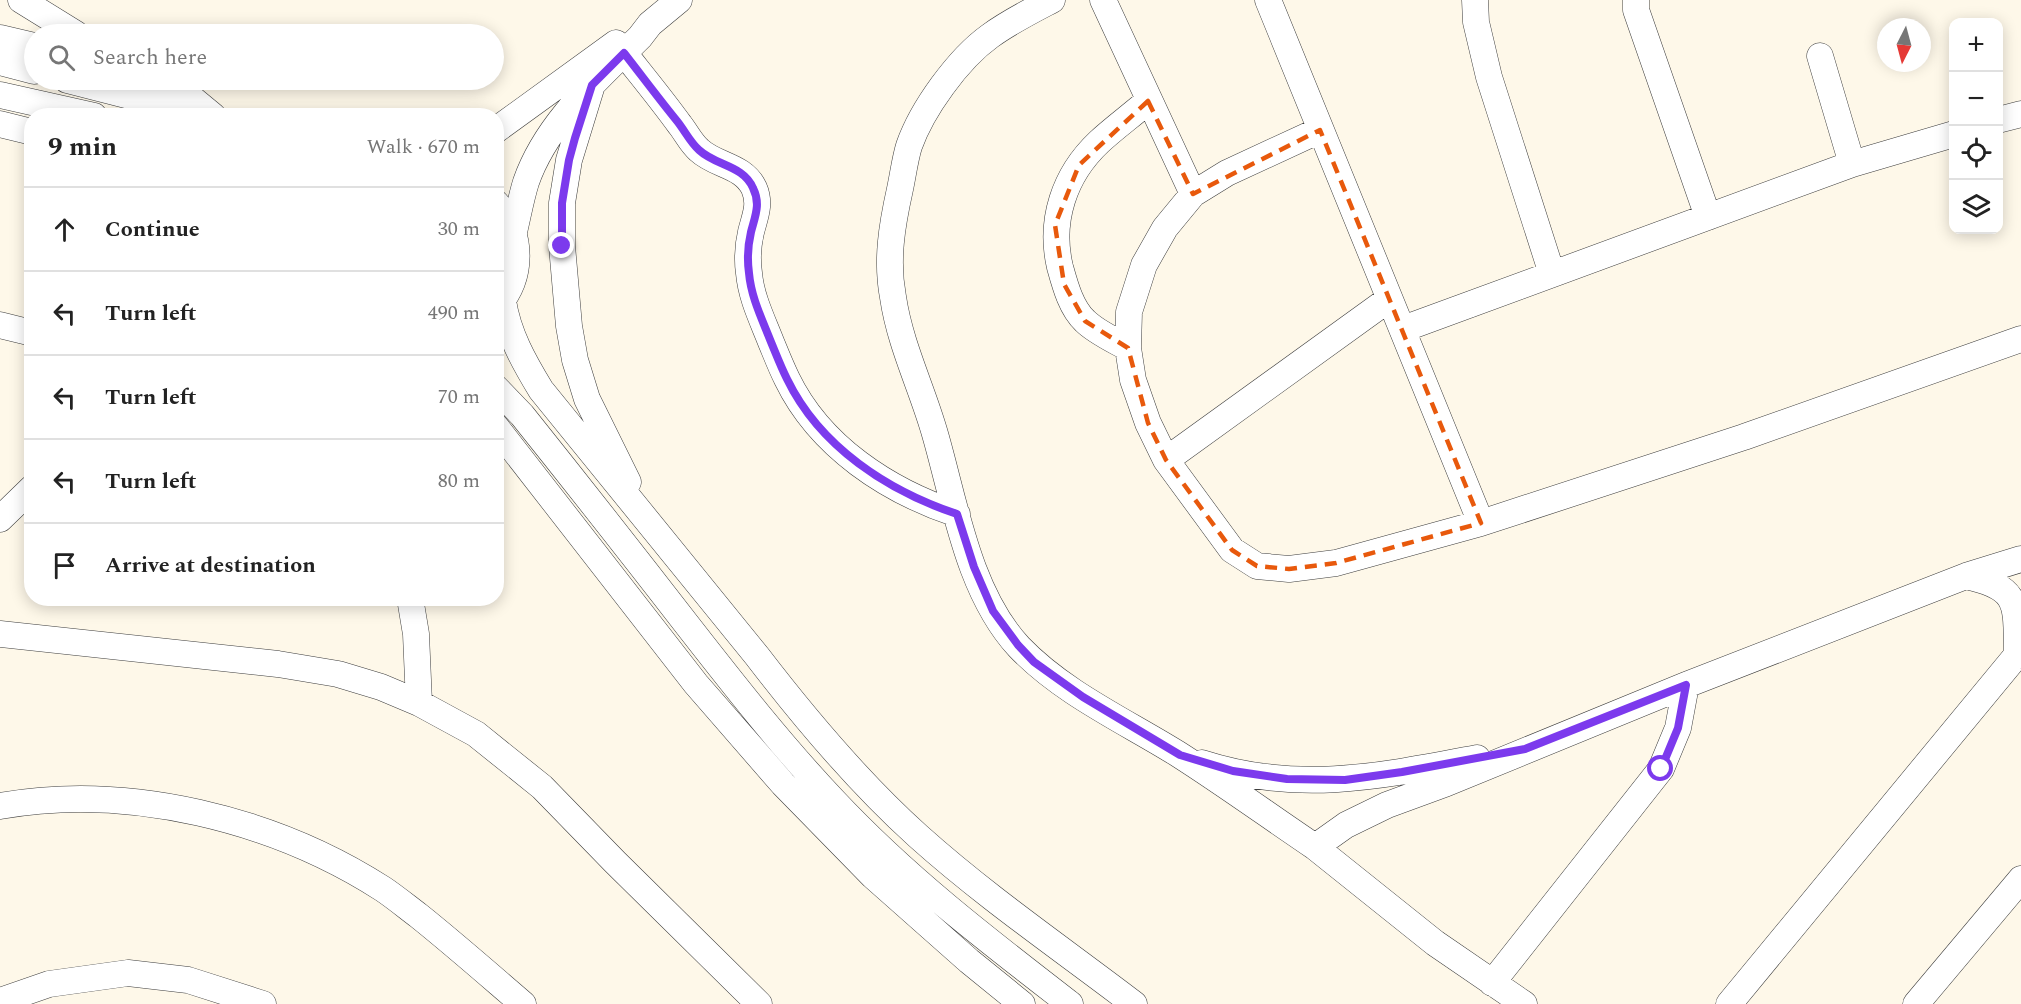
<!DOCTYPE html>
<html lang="en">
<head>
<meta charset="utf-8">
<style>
	body { margin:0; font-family:Spectral,serif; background:#f2f2f2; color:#222 }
	.controls { position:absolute; right:18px; top:18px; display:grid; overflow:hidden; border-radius:12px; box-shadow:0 3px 15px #0003 }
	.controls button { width:54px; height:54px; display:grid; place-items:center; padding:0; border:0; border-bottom:2px solid #e0e0e0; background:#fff; color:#222; font:30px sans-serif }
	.compass { position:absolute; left:1877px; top:18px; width:54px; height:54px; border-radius:50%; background:#fff; box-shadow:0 3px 15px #0003; rotate:186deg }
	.stop { position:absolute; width:18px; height:18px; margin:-14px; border:4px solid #7c3aed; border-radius:50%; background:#fff }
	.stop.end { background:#7c3aed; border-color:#fff; box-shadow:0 2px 6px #0008 }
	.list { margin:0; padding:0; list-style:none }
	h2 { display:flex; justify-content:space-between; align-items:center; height:78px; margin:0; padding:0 24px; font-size:26px }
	h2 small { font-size:20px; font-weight:400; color:#767676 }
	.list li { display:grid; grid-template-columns:39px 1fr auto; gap:18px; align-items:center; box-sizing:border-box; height:84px; padding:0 24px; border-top:2px solid #e0e0e0 }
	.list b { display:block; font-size:22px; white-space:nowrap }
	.list em { font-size:20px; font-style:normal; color:#767676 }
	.icon { flex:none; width:33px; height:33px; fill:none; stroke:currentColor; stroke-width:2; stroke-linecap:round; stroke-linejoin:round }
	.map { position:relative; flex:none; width:2021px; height:1004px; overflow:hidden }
	.search { position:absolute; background:#fff; box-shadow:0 3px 15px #0003; left:24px; top:24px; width:480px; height:66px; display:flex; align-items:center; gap:15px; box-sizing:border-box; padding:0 21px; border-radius:33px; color:#767676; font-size:22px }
	.panel { position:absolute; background:#fff; box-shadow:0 3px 15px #0003; left:24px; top:108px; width:480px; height:498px; border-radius:24px }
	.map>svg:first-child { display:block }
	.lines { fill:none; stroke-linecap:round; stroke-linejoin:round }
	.minor-casing { stroke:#3d3d3d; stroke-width:27 }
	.minor { stroke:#fff; stroke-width:26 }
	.route { stroke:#7c3aed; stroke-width:8 }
	.marked { fill:none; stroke:#e8590c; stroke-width:4.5; stroke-dasharray:12 8; stroke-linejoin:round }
</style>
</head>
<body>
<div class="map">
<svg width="2021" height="1004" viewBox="0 0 2021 1004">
	<rect width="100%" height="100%" fill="#fef8e9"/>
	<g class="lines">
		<defs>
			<path id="minor" d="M21,0L76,34
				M1052,0C1031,11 1009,22 990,36C958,59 922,109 909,146C905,159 903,175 900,189C892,225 886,260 893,297C900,345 922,388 935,434C955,503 968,592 1019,647C1063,693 1125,721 1178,754C1225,784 1269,816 1315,847L1346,825L1387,805L1447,783L1686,685L1966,576L2021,559
				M1103,0L1193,194
				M1268,0L1481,523
				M1475,0L1476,22L1489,77L1552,274
				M1636,0V10L1708,217
				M0,38L34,46
				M624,53C643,77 662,100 680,125C687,134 691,143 699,150C716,166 743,165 754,188C761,204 755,216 751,232C748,245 747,259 749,273C751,297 762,319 771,342C776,354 781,367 787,379C820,447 888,491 957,514
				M1820,56L1852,164
				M0,62L34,71
				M67,80L149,101L189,116
				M164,80L184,92L213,116
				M592,85L569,160L562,203V246L569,326L575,360L587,399L628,482
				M0,95L94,116
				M1998,120L2021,114
				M0,124L32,132
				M496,130L616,43
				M1320,130L1227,173L1193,194L1165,228L1144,265L1129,312L1128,348L1133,380L1148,423L1166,460L1232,550L1257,566L1289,569L1336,563L1481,523L1744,437L2021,339
				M496,203C523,234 524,277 496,308
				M514,232C518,215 521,198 526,182C547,122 597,80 640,37L650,24L679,0
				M503,301C508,334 524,362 541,390L757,656C806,720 858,782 918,836C986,897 1062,949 1134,1004
				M0,325L32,333
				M1403,329L1852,164L1954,134
				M1128,348C1114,340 1096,332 1085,321C1071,308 1065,285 1060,267C1049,221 1064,175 1099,142C1114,128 1132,115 1148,101
				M496,388L522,415C578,485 633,555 688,626C734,685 781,745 833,800C905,877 987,940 1070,1004
				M496,427L696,684L783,784L873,876L969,961L1022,1004
				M1166,460L1389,299
				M0,519L32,488
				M1966,576C2021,588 2016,604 2017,656
				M410,598L416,634L419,703
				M0,634L278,664L338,674L381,687L419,703L476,734L542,787L615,862L759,1004
				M1202,763C1298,794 1382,776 1477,758
				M0,806C128,783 274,819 383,889C395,897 407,907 419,916C454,944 488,974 523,1004
				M1315,847L1435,943L1524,1004
				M1492,983L1661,769L1678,728L1686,685
				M0,1001L49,984L128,973L188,980L263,1004
				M1729,1004L2021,650
				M1916,1004L2021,879"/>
		</defs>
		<use href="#minor" class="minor-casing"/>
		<use href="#minor" class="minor"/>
	</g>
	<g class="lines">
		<path class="route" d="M562,246V203L569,160L575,138L592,85L624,53C642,76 659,99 677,121C685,131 690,142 699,150C716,166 743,165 753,188C761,204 755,216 751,232C748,245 747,259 749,273C751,297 762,319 771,342C776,354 781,367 787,379C820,447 888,491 957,514L974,567L993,611L1018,645L1034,662L1083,697L1180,755L1233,771L1287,779L1345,780L1402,772L1525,749L1686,685L1678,728L1661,769"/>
	</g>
	<path class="marked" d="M1148,101L1193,194L1320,130L1481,523L1336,563L1289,569L1257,566L1232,550L1166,460L1148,423L1128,348L1085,321L1064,284L1055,225L1079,165Z"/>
</svg>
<div class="controls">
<button>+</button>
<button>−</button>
<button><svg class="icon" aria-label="locate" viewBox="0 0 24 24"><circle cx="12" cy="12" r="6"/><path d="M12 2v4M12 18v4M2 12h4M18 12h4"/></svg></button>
<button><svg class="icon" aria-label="layers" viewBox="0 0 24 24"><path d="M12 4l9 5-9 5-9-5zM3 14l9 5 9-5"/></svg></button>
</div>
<svg class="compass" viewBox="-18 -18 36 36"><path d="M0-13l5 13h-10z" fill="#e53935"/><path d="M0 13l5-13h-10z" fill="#767676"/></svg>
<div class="stop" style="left:1661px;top:769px"></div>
<div class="stop end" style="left:562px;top:246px"></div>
<div class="search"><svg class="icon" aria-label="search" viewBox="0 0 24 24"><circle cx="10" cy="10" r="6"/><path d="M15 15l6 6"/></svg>Search here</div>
<section class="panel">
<h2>9 min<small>Walk · 670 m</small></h2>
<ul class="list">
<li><svg class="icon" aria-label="ahead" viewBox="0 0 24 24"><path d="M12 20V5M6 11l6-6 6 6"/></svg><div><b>Continue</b></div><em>30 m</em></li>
<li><svg class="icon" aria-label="left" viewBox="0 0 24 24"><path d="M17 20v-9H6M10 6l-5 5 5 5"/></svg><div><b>Turn left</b></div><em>490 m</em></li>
<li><svg class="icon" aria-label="left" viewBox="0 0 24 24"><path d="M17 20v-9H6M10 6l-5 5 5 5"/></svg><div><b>Turn left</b></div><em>70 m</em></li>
<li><svg class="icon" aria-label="left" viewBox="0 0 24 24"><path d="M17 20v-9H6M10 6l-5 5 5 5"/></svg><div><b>Turn left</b></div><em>80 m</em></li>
<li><svg class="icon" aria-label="arrive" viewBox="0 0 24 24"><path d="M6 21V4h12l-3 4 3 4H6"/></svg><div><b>Arrive at destination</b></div></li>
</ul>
</section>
</div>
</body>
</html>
